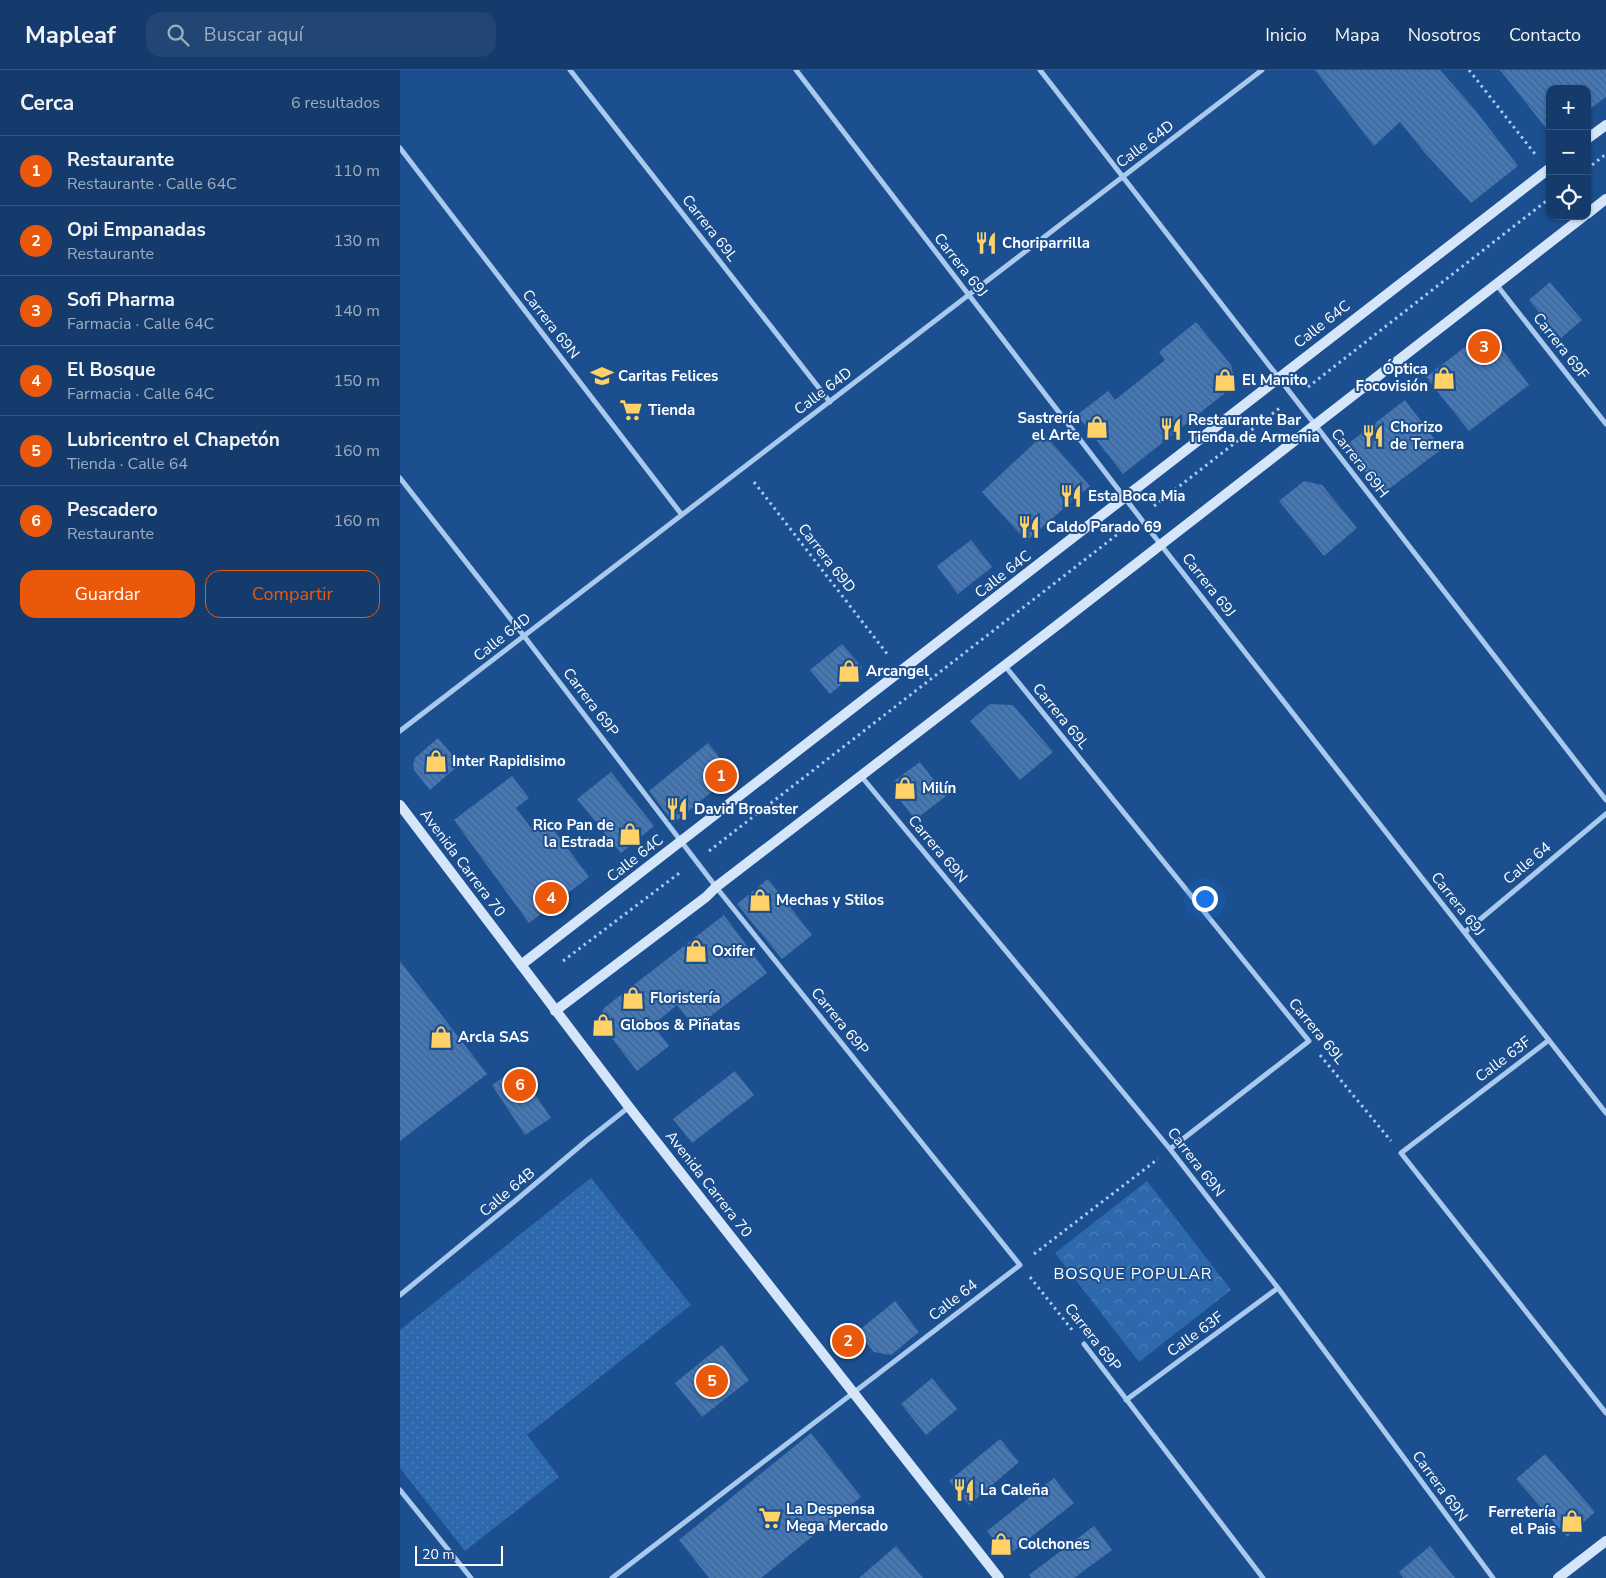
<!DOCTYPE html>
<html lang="es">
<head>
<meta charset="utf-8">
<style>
	body { margin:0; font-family:"Nunito Sans",sans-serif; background:#214673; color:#f1f3f6 }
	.controls { position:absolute; right:15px; top:15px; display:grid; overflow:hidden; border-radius:10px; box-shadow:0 1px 4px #0004 }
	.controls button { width:45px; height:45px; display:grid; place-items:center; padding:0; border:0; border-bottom:1px solid #33557e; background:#143b6b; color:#f1f3f6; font:25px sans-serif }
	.scale { position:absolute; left:15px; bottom:12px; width:88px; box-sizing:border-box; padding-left:5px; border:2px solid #fff; border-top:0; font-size:14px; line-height:18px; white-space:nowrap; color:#fff; -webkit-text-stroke:4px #1b4f8f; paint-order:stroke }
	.you { position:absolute; left:804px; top:828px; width:18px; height:18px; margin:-12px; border:4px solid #fff; border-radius:50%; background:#1a73e8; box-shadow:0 0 0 8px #1a73e833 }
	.badge { display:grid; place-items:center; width:32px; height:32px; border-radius:50%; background:#ea580c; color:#fff; font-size:16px; font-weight:700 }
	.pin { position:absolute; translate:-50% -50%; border:2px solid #fff; box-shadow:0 1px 5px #0006 }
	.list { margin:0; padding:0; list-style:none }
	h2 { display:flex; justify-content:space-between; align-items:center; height:65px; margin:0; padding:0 20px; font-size:21px }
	h2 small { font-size:16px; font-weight:400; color:#9dadc1 }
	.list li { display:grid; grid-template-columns:32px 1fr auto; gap:15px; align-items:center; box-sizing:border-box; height:70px; padding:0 20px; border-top:1px solid #33557e }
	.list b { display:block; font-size:19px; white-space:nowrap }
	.list p { margin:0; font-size:16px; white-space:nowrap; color:#9dadc1 }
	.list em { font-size:16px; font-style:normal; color:#9dadc1 }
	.actions { display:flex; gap:10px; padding:15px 20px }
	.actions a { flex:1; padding:11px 0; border:1px solid #ea580c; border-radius:15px; text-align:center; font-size:18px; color:#ea580c }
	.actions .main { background:#ea580c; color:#fff }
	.icon { flex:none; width:28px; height:28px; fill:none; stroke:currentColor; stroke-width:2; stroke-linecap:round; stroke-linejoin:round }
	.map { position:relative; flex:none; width:1206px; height:1508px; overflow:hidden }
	header { display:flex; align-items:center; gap:30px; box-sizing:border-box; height:70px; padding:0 25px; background:#143b6b; border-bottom:1px solid #33557e }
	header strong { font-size:24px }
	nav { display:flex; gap:28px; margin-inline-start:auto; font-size:18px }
	.search { width:350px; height:45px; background:#214673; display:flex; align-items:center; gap:12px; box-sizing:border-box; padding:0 18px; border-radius:15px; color:#9dadc1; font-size:19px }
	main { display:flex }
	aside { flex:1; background:#143b6b }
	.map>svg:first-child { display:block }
	.grass { fill:url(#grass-dots) }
	.park { fill:url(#park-crowns) }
	.building { fill:url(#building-back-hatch) }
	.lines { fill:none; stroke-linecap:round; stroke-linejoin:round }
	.path { stroke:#a9c9ee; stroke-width:3; stroke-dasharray:2.5 4; stroke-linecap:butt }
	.street { stroke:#a9c9ee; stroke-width:5 }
	.secondary { stroke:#d6e6fa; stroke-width:10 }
	.labels { text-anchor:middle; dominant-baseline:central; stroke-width:4; stroke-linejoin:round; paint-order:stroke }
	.street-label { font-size:15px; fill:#fff; stroke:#1b4f8f }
	.poi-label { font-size:15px; font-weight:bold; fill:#fff; stroke:#1b4f8f; text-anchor:start }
	.neighbourhood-label { font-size:16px; letter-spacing:1px; fill:#fff; stroke:#1b4f8f }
</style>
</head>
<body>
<header>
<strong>Mapleaf</strong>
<div class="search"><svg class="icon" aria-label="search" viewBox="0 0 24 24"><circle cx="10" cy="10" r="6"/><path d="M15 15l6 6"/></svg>Buscar aquí</div>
<nav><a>Inicio</a><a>Mapa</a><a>Nosotros</a><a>Contacto</a></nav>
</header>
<main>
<aside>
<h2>Cerca<small>6 resultados</small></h2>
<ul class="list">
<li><span class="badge">1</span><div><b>Restaurante</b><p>Restaurante · Calle 64C</p></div><em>110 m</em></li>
<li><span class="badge">2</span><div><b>Opi Empanadas</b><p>Restaurante</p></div><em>130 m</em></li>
<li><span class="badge">3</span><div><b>Sofi Pharma</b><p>Farmacia · Calle 64C</p></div><em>140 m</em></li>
<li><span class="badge">4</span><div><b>El Bosque</b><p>Farmacia · Calle 64C</p></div><em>150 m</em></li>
<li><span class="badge">5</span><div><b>Lubricentro el Chapetón</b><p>Tienda · Calle 64</p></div><em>160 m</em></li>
<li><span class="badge">6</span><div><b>Pescadero</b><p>Restaurante</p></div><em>160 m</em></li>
</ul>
<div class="actions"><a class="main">Guardar</a><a>Compartir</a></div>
</aside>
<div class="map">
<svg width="1206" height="1508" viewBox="0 0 1206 1508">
	<defs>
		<pattern id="grass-dots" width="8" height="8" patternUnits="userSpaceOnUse" patternTransform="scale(1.25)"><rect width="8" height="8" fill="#2e69ad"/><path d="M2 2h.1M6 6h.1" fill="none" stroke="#4d80b9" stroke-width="1.8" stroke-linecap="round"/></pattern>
		<pattern id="park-crowns" width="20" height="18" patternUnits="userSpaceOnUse" patternTransform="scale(1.25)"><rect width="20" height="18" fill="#2e69ad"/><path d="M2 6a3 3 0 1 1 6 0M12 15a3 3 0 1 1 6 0" fill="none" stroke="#4d80b9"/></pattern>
		<pattern id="building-back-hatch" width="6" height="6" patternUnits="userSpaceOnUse" patternTransform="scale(1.25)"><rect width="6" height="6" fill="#4478b7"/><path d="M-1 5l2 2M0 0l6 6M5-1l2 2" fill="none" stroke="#486282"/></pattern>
	</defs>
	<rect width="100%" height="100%" fill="#1b4f8f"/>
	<path class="grass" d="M191,1108L291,1235L127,1365L159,1407L65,1481L0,1398V1260Z"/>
	<path class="park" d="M747,1111L831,1220L739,1292L655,1183Z"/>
	<path class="building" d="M915,0H1040L1076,41L1118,96L1071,133L1025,83L1000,52L974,76Z
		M1100,0H1206V27L1187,41V19H1150V63Z
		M1150,212L1182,250L1161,268L1129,230Z
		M796,252L831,295L833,303L832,313L825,323L723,404L677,345L708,321L715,330L765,290L759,282Z
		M1087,260L1129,315L1069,361L1026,307Z
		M1005,330L1042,379L982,424L945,376Z
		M644,364L690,416L626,471L582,422Z
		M904,411L922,415L957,458L924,486L879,431Z
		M571,470L592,497L558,524L537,496Z
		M442,574L462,597L430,624L410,600Z
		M590,634L613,635L653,682L620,710L570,651Z
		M38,668L60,694L30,720L14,700L13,695L15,688Z
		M308,673L333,704L274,753L249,721Z
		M520,692L546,726L515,750L495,723L494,711Z
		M211,702L254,756L221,783L177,729Z
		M112,706L129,728L116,738L131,758L145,748L189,807L129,853L54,750Z
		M368,809L412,865L382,889L337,834Z
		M324,845L367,903L295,958L277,935L253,955L269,976L237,1001L201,954V945L204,938Z
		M0,891L87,1004L0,1071Z
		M117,998L151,1048L125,1065L92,1015Z
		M335,1001L354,1025L292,1073L273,1049Z
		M495,1231L519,1262L491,1285L474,1282L457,1262Z
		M322,1275L349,1310L302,1347L275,1313Z
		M532,1308L557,1339L526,1365L501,1334Z
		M411,1363L461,1427L361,1508H309L279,1470Z
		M600,1369L619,1392L569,1435L549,1411Z
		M1145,1384L1195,1442L1167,1467L1116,1409Z
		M654,1408L674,1433L607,1486L587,1461Z
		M694,1456L712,1480L674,1508H631L629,1505Z
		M496,1476L523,1508H459Z
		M1030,1476L1055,1508H1003L999,1502Z"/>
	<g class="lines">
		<path class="path" d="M1069,0L1135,84
			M1187,99L1206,84
			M908,317L1150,128
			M354,412L488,585
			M754,436L881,337
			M309,781L727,457
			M163,891L282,801
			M920,985L991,1071
			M634,1184L758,1089
			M630,1207L673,1261"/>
		<path class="street" d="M170,0L430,332
			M396,0L761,475L1206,1043
			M640,0L1206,730
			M0,78L282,445
			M1096,214L1206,354
			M0,408L124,566L316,817L620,1195L212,1508
			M605,596L909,971L770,1079
			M0,661L862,0
			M461,706L770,1079L878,1218L1093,1508
			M1065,862L1206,744
			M1149,970L1001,1083L1206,1343
			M0,1225L115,1131L186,1071L229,1037
			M684,1274L863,1508
			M726,1330L878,1218
			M0,1420L71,1508"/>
		<path class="secondary" d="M1187,69L1206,55
			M1187,144L1206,129
			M0,735L229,1037L599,1508
			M121,895L1150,98
			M155,941L306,827L316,817L660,553L1184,146
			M1158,1508L1206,1471"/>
	</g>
	<defs>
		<symbol id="restaurant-bare" viewBox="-9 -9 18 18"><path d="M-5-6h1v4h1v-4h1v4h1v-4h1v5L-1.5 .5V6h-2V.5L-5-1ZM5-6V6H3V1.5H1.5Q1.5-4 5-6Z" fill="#ffd166" stroke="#1b4f8f" stroke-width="2.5" paint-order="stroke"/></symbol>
		<symbol id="school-bare" viewBox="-9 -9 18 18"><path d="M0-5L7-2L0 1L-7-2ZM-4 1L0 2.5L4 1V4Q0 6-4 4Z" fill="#ffd166" stroke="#1b4f8f" stroke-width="2.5" paint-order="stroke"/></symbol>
		<symbol id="shop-bare" viewBox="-9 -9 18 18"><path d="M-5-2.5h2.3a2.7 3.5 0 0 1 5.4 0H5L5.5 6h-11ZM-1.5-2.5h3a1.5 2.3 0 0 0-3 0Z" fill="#ffd166" stroke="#1b4f8f" stroke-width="2.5" paint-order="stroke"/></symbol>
		<symbol id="supermarket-bare" viewBox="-9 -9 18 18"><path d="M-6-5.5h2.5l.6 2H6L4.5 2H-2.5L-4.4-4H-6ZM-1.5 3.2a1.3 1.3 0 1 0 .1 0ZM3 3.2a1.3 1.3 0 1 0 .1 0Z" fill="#ffd166" stroke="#1b4f8f" stroke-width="2.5" paint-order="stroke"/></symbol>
	</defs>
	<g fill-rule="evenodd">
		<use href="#restaurant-bare" x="570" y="157" width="32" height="32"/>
		<use href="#school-bare" x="186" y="290" width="32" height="32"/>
		<use href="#shop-bare" x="1028" y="292" width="32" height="32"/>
		<use href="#shop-bare" x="809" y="294" width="32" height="32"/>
		<use href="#supermarket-bare" x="215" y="324" width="32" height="32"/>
		<use href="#shop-bare" x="681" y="341" width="32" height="32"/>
		<use href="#restaurant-bare" x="755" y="343" width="32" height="32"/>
		<use href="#restaurant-bare" x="957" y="350" width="32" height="32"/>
		<use href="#restaurant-bare" x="655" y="410" width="32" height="32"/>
		<use href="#restaurant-bare" x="613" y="441" width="32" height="32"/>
		<use href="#shop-bare" x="433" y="585" width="32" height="32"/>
		<use href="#shop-bare" x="20" y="675" width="32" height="32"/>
		<use href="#shop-bare" x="489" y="702" width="32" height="32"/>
		<use href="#restaurant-bare" x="261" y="723" width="32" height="32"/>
		<use href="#shop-bare" x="214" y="748" width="32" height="32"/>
		<use href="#shop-bare" x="344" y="814" width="32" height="32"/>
		<use href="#shop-bare" x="280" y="865" width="32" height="32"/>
		<use href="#shop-bare" x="217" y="912" width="32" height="32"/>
		<use href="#shop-bare" x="187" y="939" width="32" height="32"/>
		<use href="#shop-bare" x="25" y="951" width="32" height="32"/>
		<use href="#restaurant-bare" x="548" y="1404" width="32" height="32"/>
		<use href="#supermarket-bare" x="354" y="1432" width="32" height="32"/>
		<use href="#shop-bare" x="1156" y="1435" width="32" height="32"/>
		<use href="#shop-bare" x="585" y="1458" width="32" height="32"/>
	</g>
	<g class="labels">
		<g class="street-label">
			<text transform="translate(745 74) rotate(-37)">Calle 64D</text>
			<text transform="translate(310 158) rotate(52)">Carrera 69L</text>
			<text transform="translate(561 195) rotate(52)">Carrera 69J</text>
			<text transform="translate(151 254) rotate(52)">Carrera 69N</text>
			<text transform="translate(922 254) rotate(-38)">Calle 64C</text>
			<text transform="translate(1161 276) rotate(52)">Carrera 69F</text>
			<text transform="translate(423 321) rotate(-37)">Calle 64D</text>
			<text transform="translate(960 393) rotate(52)">Carrera 69H</text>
			<text transform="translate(427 488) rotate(52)">Carrera 69D</text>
			<text transform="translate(603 504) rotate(-38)">Calle 64C</text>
			<text transform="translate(809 515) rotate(52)">Carrera 69J</text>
			<text transform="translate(102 567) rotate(-38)">Calle 64D</text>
			<text transform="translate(191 632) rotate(53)">Carrera 69P</text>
			<text transform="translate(661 646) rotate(51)">Carrera 69L</text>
			<text transform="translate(538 779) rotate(50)">Carrera 69N</text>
			<text transform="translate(235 788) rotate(-38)">Calle 64C</text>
			<text transform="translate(63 793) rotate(53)">Avenida Carrera 70</text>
			<text transform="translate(1127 793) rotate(-40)">Calle 64</text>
			<text transform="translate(1058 834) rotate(52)">Carrera 69J</text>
			<text transform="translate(440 951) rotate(51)">Carrera 69P</text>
			<text transform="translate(917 961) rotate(51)">Carrera 69L</text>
			<text transform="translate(1103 989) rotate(-37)">Calle 63F</text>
			<text transform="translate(796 1092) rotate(52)">Carrera 69N</text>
			<text transform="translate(309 1114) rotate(52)">Avenida Carrera 70</text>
			<text transform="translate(107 1122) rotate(-40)">Calle 64B</text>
			<text transform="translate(553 1230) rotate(-38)">Calle 64</text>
			<text transform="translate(795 1264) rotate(-36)">Calle 63F</text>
			<text transform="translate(693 1267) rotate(52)">Carrera 69P</text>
			<text transform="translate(1040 1416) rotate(54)">Carrera 69N</text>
		</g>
		<g class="poi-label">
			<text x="602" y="173">Choriparrilla</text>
			<text x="1028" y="299" text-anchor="end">Óptica<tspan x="1028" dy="17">Focovisión</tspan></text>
			<text x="218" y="306">Caritas Felices</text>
			<text x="842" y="310">El Manito</text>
			<text x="248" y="340">Tienda</text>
			<text x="680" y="348" text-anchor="end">Sastrería<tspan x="680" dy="17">el Arte</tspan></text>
			<text x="788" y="350">Restaurante Bar<tspan x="788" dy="17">Tienda de Armenia</tspan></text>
			<text x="990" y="357">Chorizo<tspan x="990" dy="17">de Ternera</tspan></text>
			<text x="688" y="426">Esta Boca Mia</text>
			<text x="646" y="457">Caldo Parado 69</text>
			<text x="466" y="601">Arcangel</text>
			<text x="52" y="691">Inter Rapidisimo</text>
			<text x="522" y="718">Milín</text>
			<text x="294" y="739">David Broaster</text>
			<text x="214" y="755" text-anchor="end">Rico Pan de<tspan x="214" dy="17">la Estrada</tspan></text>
			<text x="376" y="830">Mechas y Stilos</text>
			<text x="312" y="881">Oxifer</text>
			<text x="250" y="928">Floristería</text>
			<text x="220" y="955">Globos &amp; Piñatas</text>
			<text x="58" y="967">Arcla SAS</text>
			<text x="580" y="1420">La Caleña</text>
			<text x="386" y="1439">La Despensa<tspan x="386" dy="17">Mega Mercado</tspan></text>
			<text x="1156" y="1442" text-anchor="end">Ferretería<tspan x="1156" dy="17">el Pais</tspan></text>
			<text x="618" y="1474">Colchones</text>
		</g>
		<g class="neighbourhood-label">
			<text x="733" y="1204">BOSQUE POPULAR</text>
		</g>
	</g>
</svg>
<div class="controls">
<button>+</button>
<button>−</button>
<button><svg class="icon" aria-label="locate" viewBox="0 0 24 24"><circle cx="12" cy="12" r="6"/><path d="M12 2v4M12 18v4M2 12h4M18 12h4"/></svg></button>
</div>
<div class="scale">20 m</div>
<div class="you"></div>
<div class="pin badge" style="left:321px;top:706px">1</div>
<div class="pin badge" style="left:448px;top:1271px">2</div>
<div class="pin badge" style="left:1084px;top:277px">3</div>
<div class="pin badge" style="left:151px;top:828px">4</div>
<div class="pin badge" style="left:312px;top:1311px">5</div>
<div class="pin badge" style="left:120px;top:1015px">6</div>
</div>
</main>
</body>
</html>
